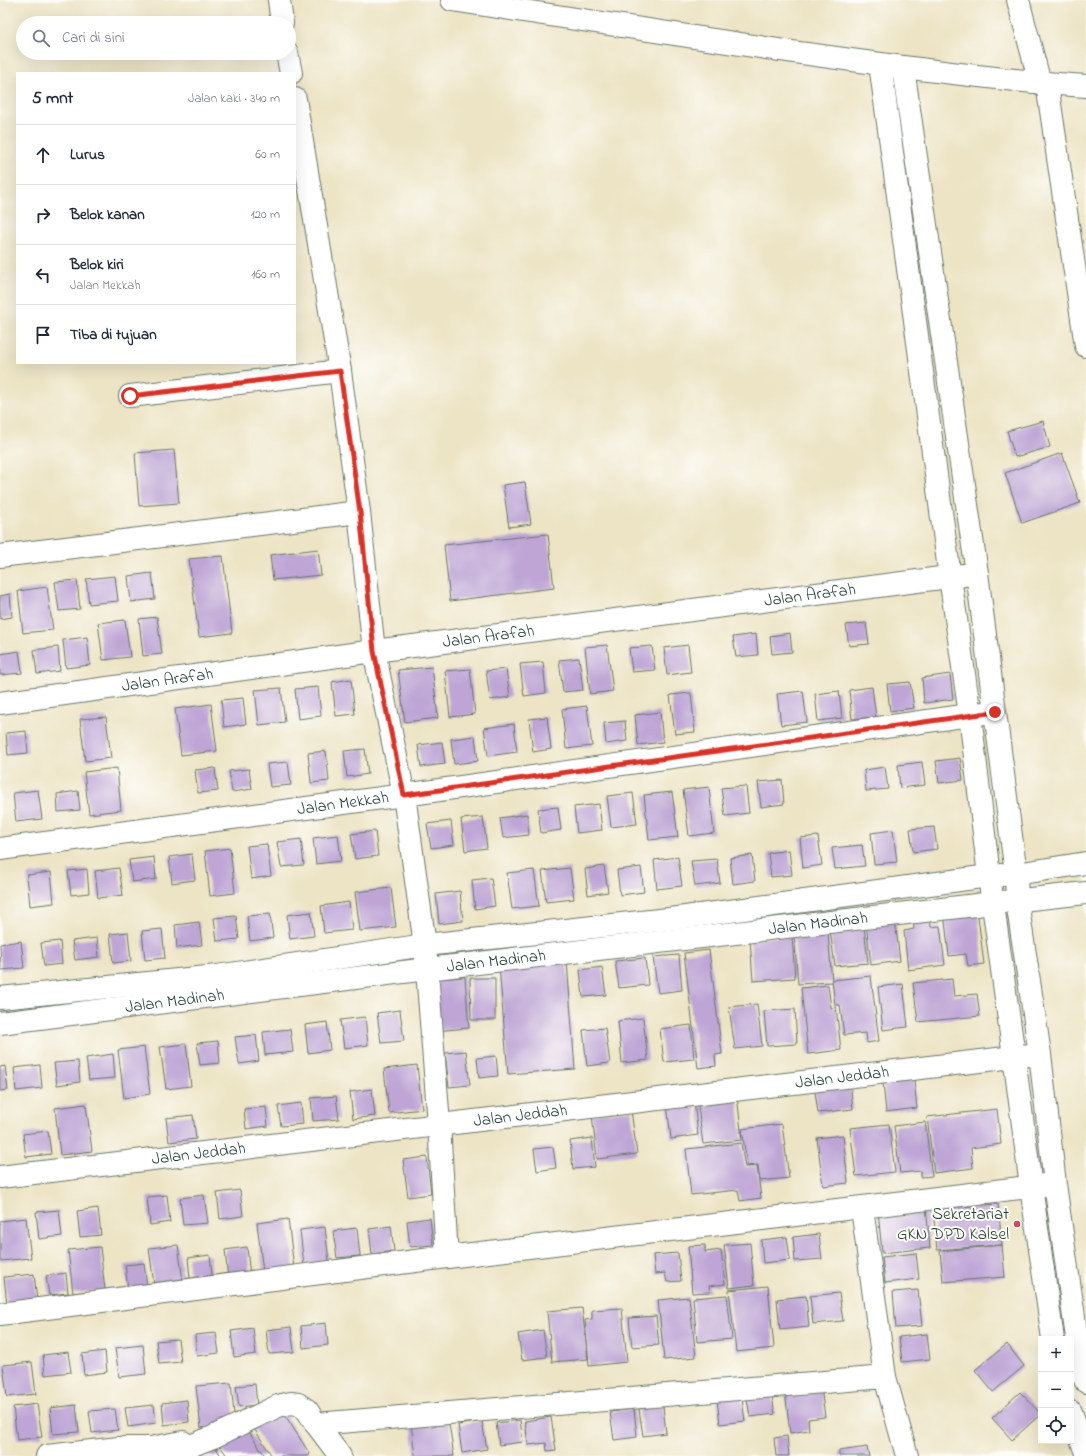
<!DOCTYPE html>
<html lang="id">
<head>
<meta charset="utf-8">
<style>
	body { margin:0; font-family:"Indie Flower",sans-serif; background:#f2f2f3; color:#1f2937 }
	.controls { position:absolute; right:12px; bottom:12px; display:grid; overflow:hidden; border-radius:0px; box-shadow:0 4px 16px #0002 }
	.controls button { width:36px; height:36px; display:grid; place-items:center; padding:0; border:0; border-bottom:1px solid #e0e1e3; background:#fff; color:#1f2937; font:20px sans-serif }
	.stop { position:absolute; width:12px; height:12px; margin:-9px; border:3px solid #d93025; border-radius:50%; background:#fff }
	.stop.end { background:#d93025; border-color:#fff; box-shadow:0 1px 4px #0008 }
	.list { margin:0; padding:0; list-style:none }
	h2 { display:flex; justify-content:space-between; align-items:center; height:52px; margin:0; padding:0 16px; font-size:17px }
	h2 small { font-size:13px; font-weight:400; color:#747a83 }
	.list li { display:grid; grid-template-columns:26px 1fr auto; gap:12px; align-items:center; box-sizing:border-box; height:60px; padding:0 16px; border-top:1px solid #e0e1e3 }
	.list b { display:block; font-size:15px; white-space:nowrap }
	.list p { margin:0; font-size:13px; white-space:nowrap; color:#747a83 }
	.list em { font-size:13px; font-style:normal; color:#747a83 }
	.icon { flex:none; width:22px; height:22px; fill:none; stroke:currentColor; stroke-width:2; stroke-linecap:round; stroke-linejoin:round }
	.map { position:relative; flex:none; width:1086px; height:1456px; overflow:hidden }
	.search { position:absolute; background:#fff; box-shadow:0 4px 16px #0002; left:16px; top:16px; width:280px; height:44px; display:flex; align-items:center; gap:10px; box-sizing:border-box; padding:0 14px; border-radius:22px; color:#747a83; font-size:15px }
	.panel { position:absolute; background:#fff; box-shadow:0 4px 16px #0002; left:16px; top:72px; width:280px; height:292px; border-radius:0px }
	.map>svg:first-child { display:block }
	.building { fill:#bea5d6 }
	.lines { fill:none; stroke-linecap:round; stroke-linejoin:round }
	.minor-casing { stroke:#677767; stroke-width:24 }
	.minor { stroke:#fff; stroke-width:22 }
	.route { stroke:#d93025; stroke-width:5 }
	.poi-dot { fill:#d1495b; stroke:#fdfcf7; stroke-width:1.5 }
	.labels { text-anchor:middle; dominant-baseline:central; stroke-width:4; stroke-linejoin:round; paint-order:stroke }
	.street-label { font-size:17px; fill:#1f3d34; stroke:#fdfcf7 }
	.poi-label { font-size:17px; fill:#1f3d34; stroke:#fdfcf7; text-anchor:end }
</style>
</head>
<body>
<div class="map">
<svg width="1086" height="1456" viewBox="0 0 1086 1456">
	<rect width="100%" height="100%" fill="#fdfcf7"/>
	<filter id="ink" filterUnits="userSpaceOnUse"><feTurbulence type="fractalNoise" baseFrequency=".025" numOctaves="2"/><feDisplacementMap in="SourceGraphic" scale="8" xChannelSelector="R" yChannelSelector="G"/><feConvolveMatrix kernelMatrix="1 2 1 2 8 2 1 2 1" color-interpolation-filters="sRGB"/></filter>
	<filter id="wash" filterUnits="userSpaceOnUse"><feTurbulence type="fractalNoise" baseFrequency=".012" numOctaves="4" result="noise"/><feDisplacementMap in="SourceGraphic" scale="16" xChannelSelector="R" yChannelSelector="G"/><feGaussianBlur stdDeviation="0.9" result="paint"/><feColorMatrix in="noise" values="0 0 0 0 0 0 0 0 0 0 0 0 0 0 0 0 0 1.4 0 .05"/><feComposite in="paint" operator="in"/></filter>
	<g filter="url(#wash)">
		<rect width="100%" height="100%" fill="#ede4c5"/>
		<g id="blocks">
			<path class="building" d="M1043,421L1050,447L1015,457L1007,431Z
				M174,450L179,503L139,506L135,453Z
				M1062,453L1080,503L1022,523L1005,473Z
				M525,482L531,524L509,527L503,485Z
				M548,534L554,588L450,601L444,545Z
				M318,549L321,575L273,580L270,555Z
				M223,556L232,633L199,637L189,559Z
				M152,573L155,599L131,602L128,576Z
				M115,576L118,601L89,604L86,579Z
				M77,580L80,609L59,611L55,582Z
				M47,587L53,630L23,633L18,591Z
				M10,594L12,617L0,619V596Z
				M157,617L162,654L143,656L139,619Z
				M125,620L130,657L103,660L98,623Z
				M866,623L869,644L849,646L846,625Z
				M790,633L792,652L772,654L770,636Z
				M756,634L758,655L736,657L733,637Z
				M87,637L90,665L66,668L63,640Z
				M607,645L613,691L590,694L585,647Z
				M688,645L691,672L667,675L664,648Z
				M652,646L655,670L632,672L629,648Z
				M58,647L60,671L37,674L34,650Z
				M19,651L22,673L0,675V654Z
				M579,658L583,690L563,692L559,660Z
				M543,662L546,693L524,696L520,664Z
				M432,667L438,718L405,722L398,670Z
				M470,669L475,714L450,717L445,671Z
				M506,669L510,697L490,700L486,671Z
				M950,674L953,699L924,703L922,678Z
				M351,679L355,714L336,716L332,682Z
				M910,682L914,708L890,711L887,684Z
				M318,687L321,716L298,719L295,689Z
				M872,687L876,717L852,719L849,690Z
				M281,688L285,722L259,725L255,690Z
				M803,691L807,722L781,725L777,694Z
				M839,691L842,718L818,721L815,694Z
				M691,693L695,732L675,734L670,695Z
				M243,698L246,724L224,727L221,700Z
				M211,704L217,751L181,755L175,709Z
				M587,706L592,746L566,749L562,709Z
				M660,712L663,742L638,745L635,715Z
				M106,717L111,758L85,761L80,719Z
				M547,717L551,749L533,752L529,719Z
				M625,721L627,741L606,744L604,723Z
				M514,724L517,752L488,756L484,728Z
				M26,731L28,753L8,755L6,733Z
				M475,736L478,761L454,764L451,739Z
				M442,742L445,764L421,767L418,745Z
				M365,749L368,774L347,777L344,751Z
				M326,751L329,781L311,783L308,753Z
				M960,758L963,780L939,783L936,761Z
				M288,762L291,785L270,787L267,764Z
				M922,762L925,785L900,788L898,765Z
				M885,767L888,789L866,791L864,770Z
				M117,768L121,810L89,814L84,772Z
				M215,768L218,791L198,793L195,770Z
				M249,769L252,789L232,792L229,771Z
				M782,780L784,804L761,807L758,782Z
				M746,786L749,813L725,816L721,788Z
				M709,787L714,833L689,836L683,790Z
				M38,790L42,819L16,822L13,793Z
				M78,791L80,810L58,812L57,794Z
				M672,792L678,837L649,840L644,795Z
				M633,793L637,824L611,827L607,796Z
				M599,804L602,830L577,833L574,807Z
				M558,807L561,830L541,833L538,809Z
				M527,814L529,835L503,838L500,818Z
				M483,817L487,848L465,851L461,819Z
				M451,821L454,845L431,848L427,824Z
				M934,827L937,849L913,852L910,829Z
				M893,830L897,862L874,864L871,833Z
				M375,831L378,856L355,859L351,834Z
				M338,835L341,861L316,864L313,838Z
				M818,836L822,865L803,868L800,838Z
				M301,839L304,865L281,867L277,842Z
				M267,844L271,876L251,879L247,846Z
				M862,845L865,866L835,869L832,848Z
				M230,848L235,893L210,896L205,851Z
				M789,850L792,875L771,877L768,853Z
				M192,854L195,880L172,883L169,857Z
				M752,855L755,881L733,884L730,858Z
				M154,857L156,879L132,882L129,860Z
				M678,857L682,886L657,889L654,860Z
				M717,859L720,883L695,886L691,861Z
				M604,866L608,892L588,895L585,869Z
				M641,867L644,892L620,895L617,870Z
				M119,868L123,895L98,898L95,871Z
				M570,868L574,899L546,902L542,871Z
				M87,869L89,893L71,895L68,871Z
				M534,870L539,906L512,909L507,873Z
				M51,872L54,903L30,906L27,875Z
				M491,878L495,906L475,909L472,880Z
				M391,888L396,927L360,931L355,892Z
				M460,891L463,921L439,924L436,894Z
				M349,902L352,930L324,933L321,906Z
				M977,909L984,964L968,966L966,954L949,956L944,913Z
				M311,912L314,936L290,939L287,915Z
				M270,914L273,938L250,941L247,916Z
				M236,916L239,939L217,941L214,918Z
				M930,916L931,927L940,926L945,965L908,970L904,931L914,929L913,918Z
				M895,920L900,961L871,965L866,923Z
				M199,922L202,945L177,948L175,925Z
				M864,926L868,963L835,966L830,930Z
				M162,929L165,958L145,960L142,931Z
				M128,932L131,961L113,963L110,934Z
				M828,932L832,982L798,984L794,934Z
				M792,936L795,978L753,981L750,939Z
				M97,938L99,957L75,960L72,941Z
				M21,941L24,968L1,970L0,944Z
				M60,941L62,964L44,966L41,943Z
				M709,950L722,1054L715,1055L716,1066L698,1068L684,953Z
				M679,955L682,990L658,993L653,957Z
				M645,958L648,985L619,988L615,961Z
				M567,961L575,1069L508,1074L499,966Z
				M602,967L606,995L583,997L580,970Z
				M871,976L879,1041L867,1043L866,1033L844,1035L840,1005H835L832,980Z
				M465,977L469,1028L434,1031L431,979Z
				M470,978H495V1020H471Z
				M952,979L954,996L977,994L980,1016L918,1022L913,983Z
				M903,984L908,1027L883,1030L878,987Z
				M828,985L831,1008L836,1007L841,1050L808,1054L801,988Z
				M757,1004L762,1046L735,1049L729,1007Z
				M795,1009L797,1044L767,1046L764,1011Z
				M400,1010L404,1041L381,1043L377,1013Z
				M365,1017L368,1045L344,1048L340,1020Z
				M643,1018L648,1060L622,1063L618,1021Z
				M327,1022L330,1050L308,1053L305,1025Z
				M691,1025L694,1059L664,1062L660,1029Z
				M605,1028L610,1063L587,1066L583,1030Z
				M290,1029L293,1052L265,1055L263,1032Z
				M256,1035L259,1061L239,1064L235,1037Z
				M218,1041L220,1063L200,1065L197,1043Z
				M186,1044L191,1086L166,1089L160,1047Z
				M144,1047L150,1094L124,1098L118,1050Z
				M466,1051L470,1085L449,1087L445,1053Z
				M113,1054L115,1078L89,1080L86,1058Z
				M496,1056L498,1076L479,1078L477,1058Z
				M78,1061L80,1082L57,1085L54,1063Z
				M40,1065L42,1088L16,1091L14,1068Z
				M417,1065L422,1109L389,1113L384,1069Z
				M5,1066L8,1090L0,1091V1067Z
				M850,1080L853,1109L818,1113L814,1085Z
				M914,1080L917,1108L886,1112L883,1083Z
				M372,1089L375,1116L353,1119L350,1092Z
				M737,1095L742,1140L703,1144L697,1099Z
				M336,1096L339,1119L313,1121L311,1098Z
				M694,1101L698,1135L671,1139L667,1104Z
				M301,1103L303,1124L281,1126L278,1106Z
				M86,1104L92,1151L60,1155L55,1108Z
				M266,1107L268,1126L246,1129L244,1109Z
				M997,1109L1001,1144L971,1148L973,1168L934,1173L927,1117Z
				M631,1110L637,1154L597,1159L592,1115Z
				M193,1115L196,1139L169,1142L166,1118Z
				M925,1122L932,1176L921,1177V1171L900,1173L894,1126Z
				M782,1124L789,1178L760,1181L758,1165L747,1166L742,1129Z
				M889,1124L895,1172L856,1176L850,1128Z
				M48,1131L51,1154L26,1157L23,1134Z
				M843,1135L848,1183L823,1186L817,1138Z
				M592,1138L595,1167L573,1169L570,1141Z
				M741,1143L745,1167L757,1166L761,1198L740,1201L738,1190L691,1195L686,1149Z
				M553,1147L556,1168L537,1171L534,1149Z
				M427,1157L431,1194L408,1197L403,1160Z
				M240,1190L243,1216L220,1219L217,1193Z
				M167,1195L170,1222L150,1225L147,1197Z
				M204,1195L208,1223L183,1225L180,1198Z
				M998,1204L1002,1245L937,1250L933,1209Z
				M926,1206L930,1248L882,1253L878,1211Z
				M98,1208L101,1235L80,1237L77,1211Z
				M59,1210L62,1236L39,1239L36,1212Z
				M26,1218L31,1258L0,1261V1221Z
				M430,1218L433,1245L410,1247L407,1221Z
				M288,1219L294,1268L263,1272L257,1223Z
				M391,1226L394,1251L372,1254L369,1229Z
				M325,1227L329,1262L304,1265L300,1230Z
				M357,1228L360,1256L337,1258L333,1231Z
				M819,1234L822,1259L795,1261L793,1237Z
				M787,1237L790,1260L763,1263L761,1240Z
				M750,1243L754,1285L729,1288L724,1245Z
				M178,1245L183,1281L154,1285L149,1248Z
				M705,1245V1252L721,1250L725,1284L709,1286L710,1292L692,1293L688,1246Z
				M1002,1245L1005,1277L943,1282L940,1251Z
				M100,1247L105,1290L73,1293L68,1250Z
				M247,1247L250,1277L228,1279L225,1250Z
				M678,1253L681,1281L667,1282L665,1273L655,1274L653,1255Z
				M916,1253L919,1279L885,1283L882,1257Z
				M210,1255L213,1285L191,1288L188,1258Z
				M144,1263L147,1287L128,1289L125,1265Z
				M66,1273L68,1293L49,1295L46,1276Z
				M34,1274L37,1301L7,1304L4,1277Z
				M768,1286L774,1348L736,1352L729,1290Z
				M918,1290L922,1326L896,1328L893,1292Z
				M839,1293L843,1321L813,1324L810,1296Z
				M727,1295L732,1339L697,1342L693,1298Z
				M806,1296L809,1327L780,1330L777,1299Z
				M689,1297L696,1357L664,1360L658,1300Z
				M582,1308L588,1359L552,1362L547,1311Z
				M622,1308L627,1362L589,1366L585,1320L592,1319V1310Z
				M656,1316L659,1345L632,1347L629,1318Z
				M326,1323L328,1345L303,1348L301,1326Z
				M291,1327L294,1352L269,1354L266,1330Z
				M253,1328L256,1354L234,1357L231,1331Z
				M543,1330L547,1357L522,1360L518,1334Z
				M216,1333L219,1353L197,1356L195,1335Z
				M927,1334L930,1359L902,1362L899,1337Z
				M178,1339L181,1362L159,1364L156,1341Z
				M1007,1344L1024,1366L993,1392L975,1370Z
				M143,1345L146,1374L119,1377L115,1348Z
				M105,1351L107,1372L84,1375L82,1354Z
				M68,1352L71,1372L45,1375L43,1355Z
				M32,1362L36,1394L7,1397L3,1365Z
				M231,1383L235,1424L201,1428L196,1386Z
				M255,1384L257,1405L239,1407L236,1386Z
				M821,1387L825,1417L808,1419L809,1430L790,1433L785,1391Z
				M771,1390L775,1414L750,1417L746,1393Z
				M741,1391L745,1421L720,1424L717,1400Z
				M1020,1392L1041,1414L1012,1440L992,1418Z
				M187,1400L189,1422L164,1425L162,1403Z
				M37,1404L42,1437L17,1440L13,1407Z
				M76,1405L79,1432L53,1434L50,1408Z
				M154,1405L156,1423L128,1427L125,1408Z
				M663,1406L666,1433L643,1436L639,1409Z
				M115,1409L118,1430L92,1433L89,1411Z
				M281,1409L310,1454L308,1456H272L253,1427Z
				M634,1409L637,1437L614,1440L610,1412Z
				M448,1417L454,1456H415L411,1423Z
				M551,1417L556,1450L547,1451L546,1443L528,1445L525,1421Z
				M520,1420L523,1442L499,1445L496,1423Z
				M482,1421L487,1449L462,1453L458,1425Z
				M246,1427L265,1456H227L219,1444Z
				M787,1436L789,1456H776L774,1438Z
				M212,1441L221,1456H187Z
				M867,1447L869,1456H839V1451Z"/>
		</g>
	</g>
	<g filter="url(#ink)">
		<use href="#blocks" fill-opacity="0" stroke="#677767" stroke-width="1"/>
		<g class="lines">
			<defs>
				<g id="minor">
					<path d="M279,0L282,23"/>
					<path d="M452,0C561,17 670,34 779,50C881,64 983,79 1086,86"/>
					<path d="M1018,0L1040,83"/>
					<path d="M287,53L291,73"/>
					<path d="M880,64L950,577L970,715L989,876L1014,1056L1031,1187L1053,1339"/>
					<path d="M903,68L977,573L1016,874L1017,901L1040,1054L1055,1184L1082,1373L1086,1382"/>
					<path d="M1047,84L1086,346"/>
					<path d="M295,99L340,371L359,512L374,651L404,795L425,945L439,1124L447,1257"/>
					<path d="M130,396L340,371"/>
					<path d="M0,556L359,512"/>
					<path id="s1" d="M0,703L374,651L964,575"/>
					<path id="s2" d="M0,849L404,795L984,713"/>
					<path d="M0,998L217,976L425,945L678,918L989,876L1016,874L1086,863"/>
					<path id="s3" d="M0,1023L427,969L993,903L1086,893"/>
					<path id="s4" d="M0,1177L1030,1055"/>
					<path d="M862,1208L885,1377"/>
					<path d="M0,1314L447,1257L1045,1185"/>
					<path d="M1071,1412L1086,1453"/>
					<path d="M316,1424L885,1377L907,1456"/>
					<path d="M47,1456L119,1448H150L183,1442"/>
					<path d="M165,1456L213,1437L278,1406L291,1403L298,1404L307,1410L316,1424L340,1456"/>
				</g>
			</defs>
			<use href="#minor" class="minor-casing"/>
			<use href="#minor" class="minor"/>
		</g>
	</g>
	<g class="lines" filter="url(#ink)">
		<path class="route" d="M130,396L340,371L360,512L374,651L404,795L995,712"/>
	</g>
	<circle class="poi-dot" cx="1017" cy="1224" r="4"/>
	<g class="labels">
		<g class="street-label">
			<text stroke="none"><textPath href="#s1" startOffset="817">Jalan Arafah</textPath></text>
			<text stroke="none"><textPath href="#s1" startOffset="493">Jalan Arafah</textPath></text>
			<text stroke="none"><textPath href="#s1" startOffset="169">Jalan Arafah</textPath></text>
			<text stroke="none"><textPath href="#s2" startOffset="346">Jalan Mekkah</textPath></text>
			<text stroke="none"><textPath href="#s3" startOffset="824">Jalan Madinah</textPath></text>
			<text stroke="none"><textPath href="#s3" startOffset="500">Jalan Madinah</textPath></text>
			<text stroke="none"><textPath href="#s3" startOffset="176">Jalan Madinah</textPath></text>
			<text stroke="none"><textPath href="#s4" startOffset="848">Jalan Jeddah</textPath></text>
			<text stroke="none"><textPath href="#s4" startOffset="524">Jalan Jeddah</textPath></text>
			<text stroke="none"><textPath href="#s4" startOffset="200">Jalan Jeddah</textPath></text>
		</g>
		<g class="poi-label">
			<text x="1009" y="1214">Sekretariat<tspan x="1009" dy="20">GKN DPD Kalsel</tspan></text>
		</g>
	</g>
</svg>
<div class="controls">
<button>+</button>
<button>−</button>
<button><svg class="icon" aria-label="locate" viewBox="0 0 24 24"><circle cx="12" cy="12" r="6"/><path d="M12 2v4M12 18v4M2 12h4M18 12h4"/></svg></button>
</div>
<div class="stop" style="left:130px;top:396px"></div>
<div class="stop end" style="left:995px;top:712px"></div>
<div class="search"><svg class="icon" aria-label="search" viewBox="0 0 24 24"><circle cx="10" cy="10" r="6"/><path d="M15 15l6 6"/></svg>Cari di sini</div>
<section class="panel">
<h2>5 mnt<small>Jalan kaki · 340 m</small></h2>
<ul class="list">
<li><svg class="icon" aria-label="ahead" viewBox="0 0 24 24"><path d="M12 20V5M6 11l6-6 6 6"/></svg><div><b>Lurus</b></div><em>60 m</em></li>
<li><svg class="icon" aria-label="right" viewBox="0 0 24 24"><path d="M7 20v-9h11M14 6l5 5-5 5"/></svg><div><b>Belok kanan</b></div><em>120 m</em></li>
<li><svg class="icon" aria-label="left" viewBox="0 0 24 24"><path d="M17 20v-9H6M10 6l-5 5 5 5"/></svg><div><b>Belok kiri</b><p>Jalan Mekkah</p></div><em>160 m</em></li>
<li><svg class="icon" aria-label="arrive" viewBox="0 0 24 24"><path d="M6 21V4h12l-3 4 3 4H6"/></svg><div><b>Tiba di tujuan</b></div></li>
</ul>
</section>
</div>
</body>
</html>
